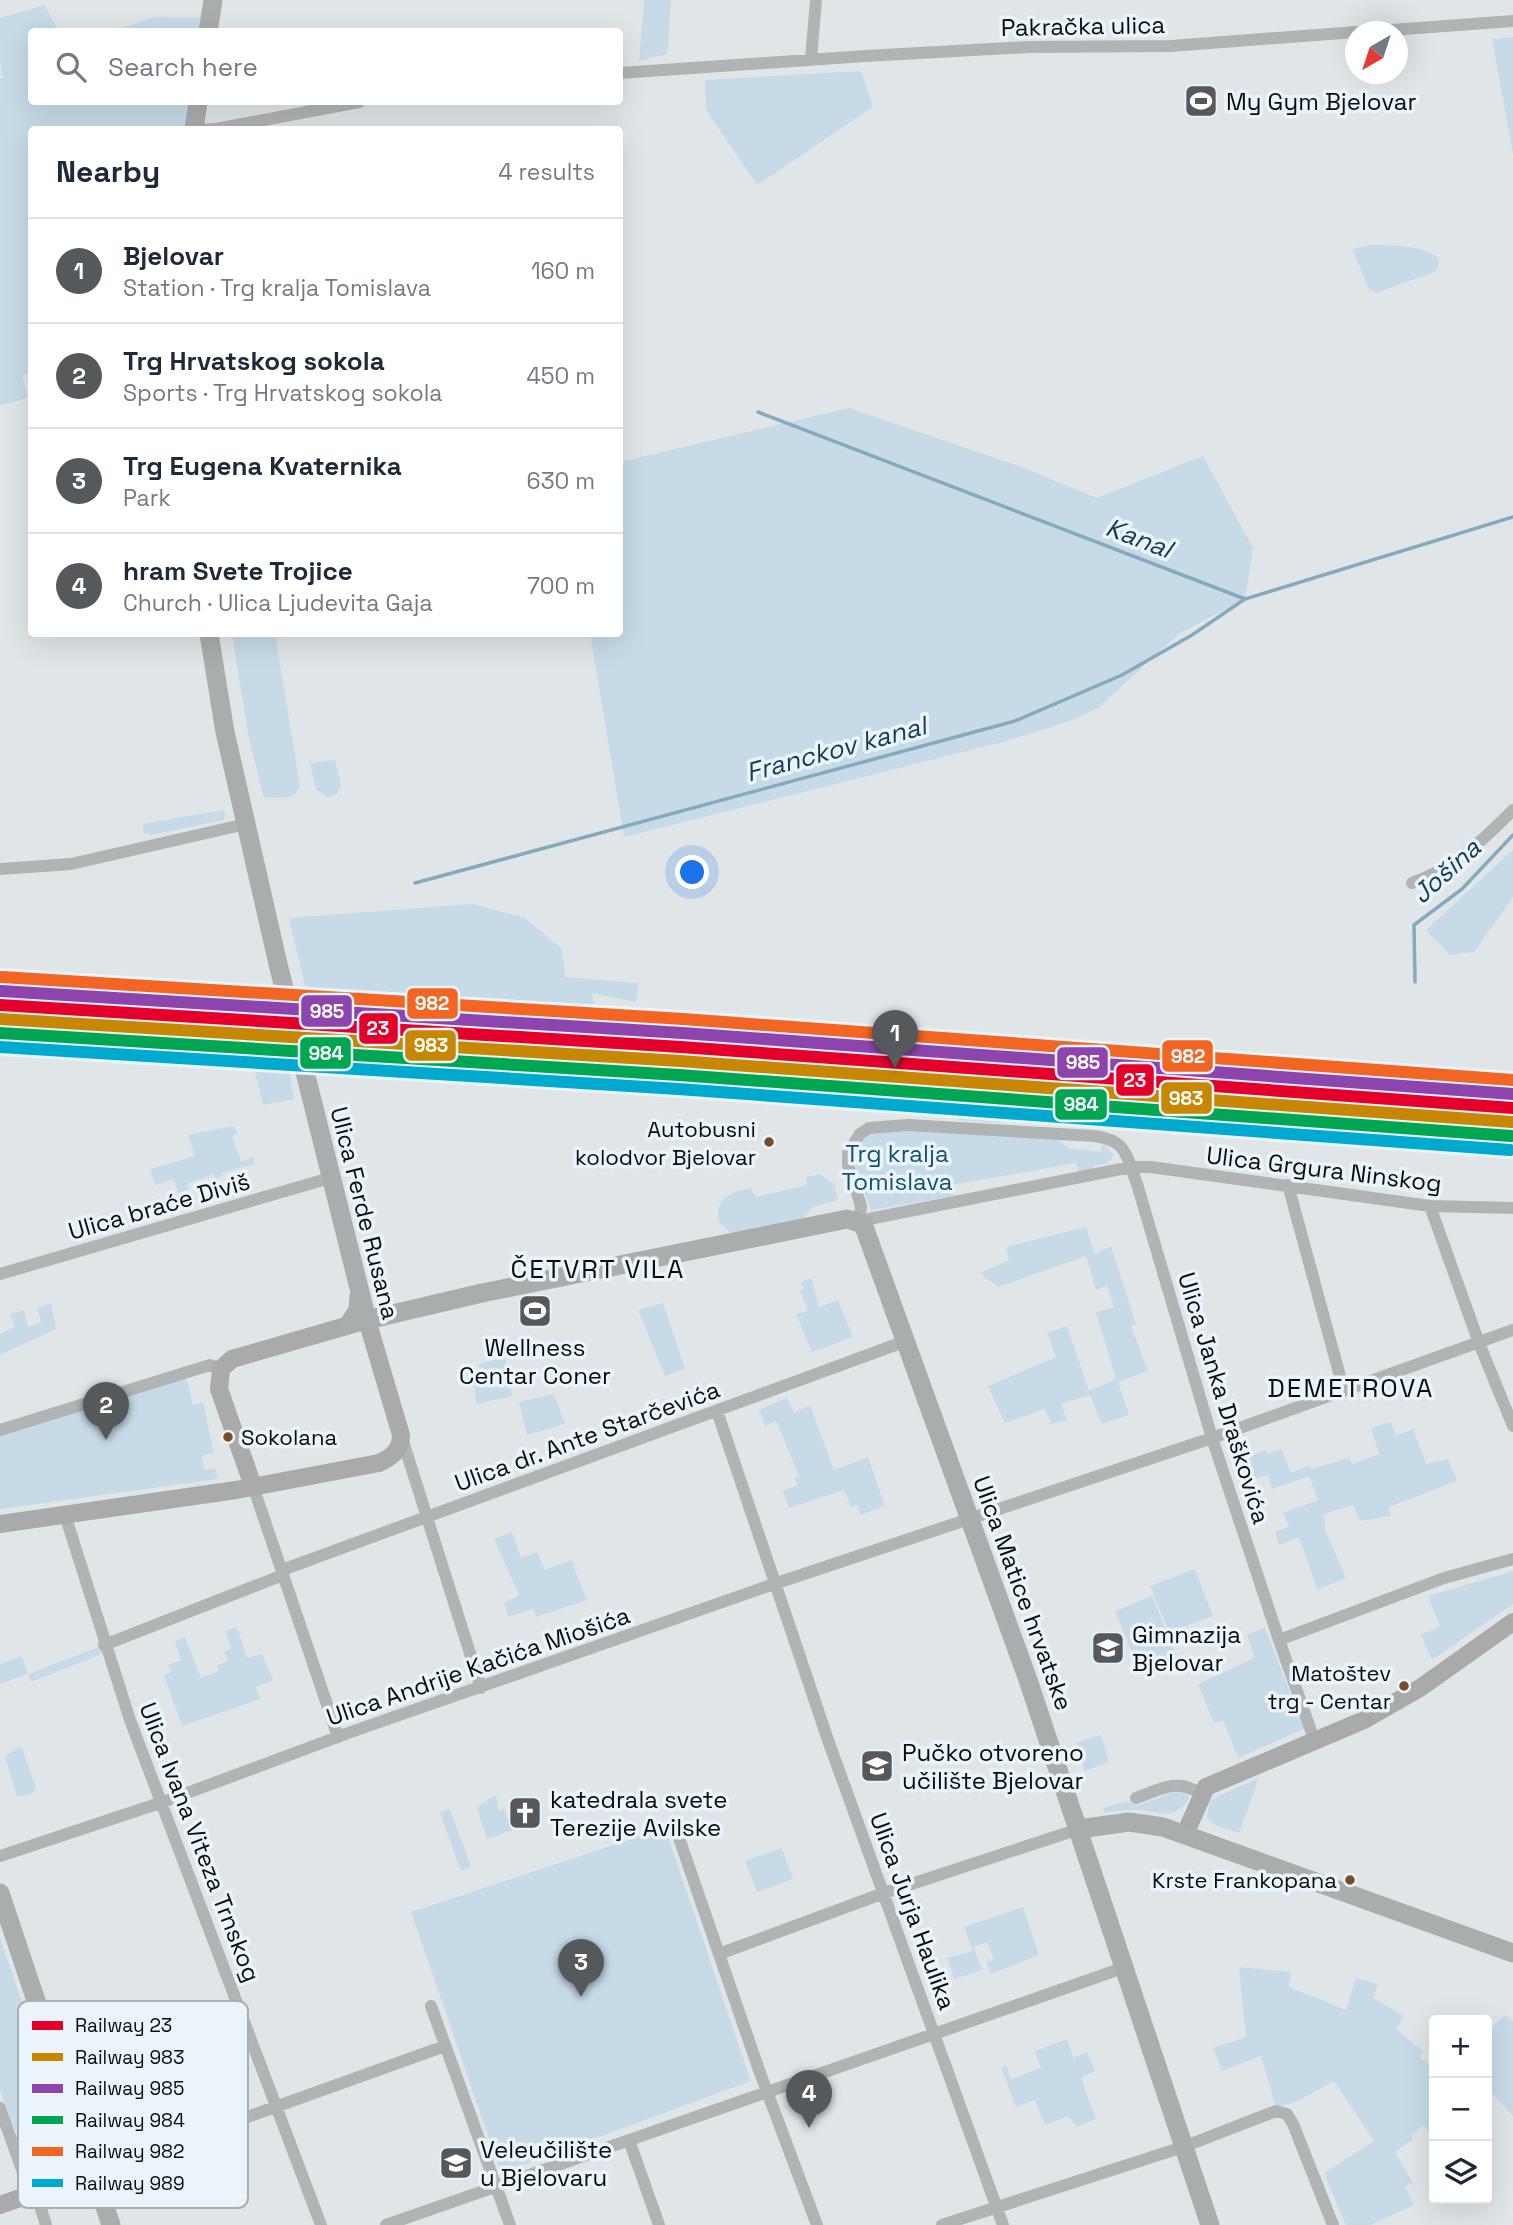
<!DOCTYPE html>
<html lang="en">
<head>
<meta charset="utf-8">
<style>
	body { margin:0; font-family:"Space Grotesk",sans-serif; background:#f6f6f7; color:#1f2937 }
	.controls { position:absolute; right:21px; bottom:21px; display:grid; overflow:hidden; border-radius:7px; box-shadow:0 7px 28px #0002 }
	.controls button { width:63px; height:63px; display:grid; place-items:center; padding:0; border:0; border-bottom:2px solid #e0e1e3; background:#fff; color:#1f2937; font:35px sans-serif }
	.compass { position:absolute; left:1345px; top:21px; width:63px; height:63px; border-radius:50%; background:#fff; box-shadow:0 7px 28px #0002; rotate:219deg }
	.you { position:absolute; left:693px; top:873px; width:24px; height:24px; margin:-18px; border:5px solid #fff; border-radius:50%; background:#1a73e8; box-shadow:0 0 0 10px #1a73e833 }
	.badge { display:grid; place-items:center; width:46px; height:46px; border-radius:50%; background:#55595b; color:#fff; font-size:23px; font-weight:700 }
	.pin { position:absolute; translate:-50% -58px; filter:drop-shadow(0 2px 4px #0008) }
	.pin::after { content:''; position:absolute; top:37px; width:24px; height:21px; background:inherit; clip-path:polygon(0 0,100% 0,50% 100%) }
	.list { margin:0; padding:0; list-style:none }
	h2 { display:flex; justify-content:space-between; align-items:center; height:91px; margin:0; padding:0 28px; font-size:30px }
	h2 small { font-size:23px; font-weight:400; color:#747a83 }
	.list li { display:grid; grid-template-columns:46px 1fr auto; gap:21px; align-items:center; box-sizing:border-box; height:105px; padding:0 28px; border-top:2px solid #e0e1e3 }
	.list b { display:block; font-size:26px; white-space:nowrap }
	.list p { margin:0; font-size:23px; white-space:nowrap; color:#747a83 }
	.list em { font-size:23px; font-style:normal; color:#747a83 }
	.icon { flex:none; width:38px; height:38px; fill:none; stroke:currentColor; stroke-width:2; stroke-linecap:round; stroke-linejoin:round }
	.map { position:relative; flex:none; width:1513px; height:2225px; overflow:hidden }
	.search { position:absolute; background:#fff; box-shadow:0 7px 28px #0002; left:28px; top:28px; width:595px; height:77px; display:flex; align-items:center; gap:18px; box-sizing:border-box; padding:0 24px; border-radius:7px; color:#747a83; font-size:26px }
	.panel { position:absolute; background:#fff; box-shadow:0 7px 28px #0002; left:28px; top:126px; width:595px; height:511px; border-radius:7px }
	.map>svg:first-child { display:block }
	.green { fill:#c6dbe7 }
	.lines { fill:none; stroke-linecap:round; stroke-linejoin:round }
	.stream { stroke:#86aabd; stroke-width:3.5 }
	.street { stroke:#b1b4b5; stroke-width:12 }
	.secondary { stroke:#a8aaab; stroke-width:18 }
	.primary { stroke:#aaadae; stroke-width:19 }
	.rail-1-casing { stroke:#eaf4fa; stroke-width:18 }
	.rail-2-casing { stroke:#eaf4fa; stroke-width:18 }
	.rail-3-casing { stroke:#eaf4fa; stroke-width:18 }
	.rail-4-casing { stroke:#eaf4fa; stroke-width:18 }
	.rail-5-casing { stroke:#eaf4fa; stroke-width:18 }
	.rail-6-casing { stroke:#eaf4fa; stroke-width:18 }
	.rail-1 { stroke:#e4002b; stroke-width:12 }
	.rail-2 { stroke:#c88703; stroke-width:12 }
	.rail-3 { stroke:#8e44ad; stroke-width:12 }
	.rail-4 { stroke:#00a651; stroke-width:12 }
	.rail-5 { stroke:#f26522; stroke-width:12 }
	.rail-6 { stroke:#00a9ce; stroke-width:12 }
	.bus-dot { fill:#7a4b2a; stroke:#eaf4fa; stroke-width:2.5 }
	.labels { text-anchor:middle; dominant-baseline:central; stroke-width:7; stroke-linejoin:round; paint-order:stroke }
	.bus-label { font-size:22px; fill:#0a0d0f; stroke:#eaf4fa; text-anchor:end }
	.street-label { font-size:24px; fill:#0a0d0f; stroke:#eaf4fa }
	.poi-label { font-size:24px; fill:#0a0d0f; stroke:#eaf4fa; text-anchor:start }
	.park-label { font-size:24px; fill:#13526d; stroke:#eaf4fa }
	.water-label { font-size:26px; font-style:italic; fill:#133d50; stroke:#eaf4fa }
	.neighbourhood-label { font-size:26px; letter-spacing:2px; fill:#0a0d0f; stroke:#eaf4fa }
	.key { fill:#eaf4fa; stroke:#a7afb4; stroke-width:2 }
	.key-label { font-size:19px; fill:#0a0d0f }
	.line-badge { stroke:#eaf4fa; stroke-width:2.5 }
	.badge-label { font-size:19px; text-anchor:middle; font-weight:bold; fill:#fff }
</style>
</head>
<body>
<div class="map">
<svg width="1513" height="2225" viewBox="0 0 1513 2225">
	<rect width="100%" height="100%" fill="#e0e6e8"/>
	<path class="green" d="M644,0H671L668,47L667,54L639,61Z
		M45,5L58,31L32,32V102H198L194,129L32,130L31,372L22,375L28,398L0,405V78H3L0,62V18Z
		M154,17L210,18L208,31L111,32Z
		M1513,37V154L1492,39Z
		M861,71L873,107L757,185L706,110L705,80Z
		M1369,245C1390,245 1423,244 1439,259L1438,268L1432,273L1376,293L1369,289L1352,249Z
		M849,408L1019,466L1097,498L1203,456L1253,548L1245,599L1180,633L1098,708L1070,721L1003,742L624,837L590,634H620V462Z
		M232,634H275L300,786C293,803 279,796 264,798L248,734Z
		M335,760L341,785L337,794L327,797L316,789L310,763Z
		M223,810L226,814L223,820L151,835L144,833L142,824Z
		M1513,850V897L1474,952L1450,955L1426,930Z
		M472,904L525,918L562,949L565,977L638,983L636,1002L592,993L595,1010H551L416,1020L312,1016L289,918Z
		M160,1039L278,1043L285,1050L294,1099L263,1105L249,1049L160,1066Z
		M999,1087L1001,1123L958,1120L974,1103Z
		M233,1126L238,1133L232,1136L241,1162L253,1157L254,1164L221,1173L222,1176L215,1179L213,1174L187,1184L189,1189L178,1193L174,1179L155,1185L150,1169L195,1156L188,1135Z
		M883,1127L1057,1139L1068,1148L1101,1152L1103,1143L1114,1155L1107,1164L1094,1165V1173L1079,1174L1076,1163L952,1185L954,1196L871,1210L854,1164L865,1138Z
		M820,1174L834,1184L838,1200L815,1206L800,1221L734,1235L719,1222C714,1198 731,1192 751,1188L755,1197L807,1185L806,1177Z
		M1086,1227L1095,1254L1111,1246L1136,1324L1131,1326L1148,1371L1118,1382L1129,1415L1102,1424L1090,1395L1061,1404L1067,1420L1051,1424L1045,1409L1005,1423L988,1386L1056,1357L1047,1333L1067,1326L1089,1391L1116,1379L1096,1312L1114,1307L1107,1286L1096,1290L1086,1256L998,1287L980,1273L1009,1260L1006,1247Z
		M811,1278L819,1307L838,1300L853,1337L812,1352L796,1314L808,1311L800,1290L804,1289L801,1282Z
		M51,1303L56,1329L0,1355V1334L15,1327L10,1314L24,1310L28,1327L41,1322L37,1308Z
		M663,1303L685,1369L665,1376L638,1310Z
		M505,1357L512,1396L477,1404L473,1382L481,1380L479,1364Z
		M186,1378L193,1405L203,1402L214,1453L202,1456L204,1470L215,1468L218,1479L0,1509V1435Z
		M554,1394L565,1424L527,1435L519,1402Z
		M787,1398L794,1413L810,1405L834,1470L868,1457L885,1506L860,1515L858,1505L851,1507L844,1490L789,1508L783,1491L798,1485L794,1478L799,1476L776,1421L765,1426L759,1410Z
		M658,1407L661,1416L605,1436L602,1427Z
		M1391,1422L1396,1436L1413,1429L1426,1464L1448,1459L1457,1481L1389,1507L1391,1516L1360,1521L1353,1505L1324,1514L1325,1530L1346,1578L1317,1590L1299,1537L1279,1545L1275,1532L1289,1527L1283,1513L1318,1500L1309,1476L1272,1489L1268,1475L1248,1481L1241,1461L1265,1450L1266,1454L1281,1449L1291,1473L1310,1465L1311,1469L1349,1458L1352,1464L1379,1454L1371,1428Z
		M512,1532L521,1558L537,1552L545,1570L571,1560L587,1600L536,1617L533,1609L508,1617L504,1603L519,1595L494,1539Z
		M1195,1569L1213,1616L1169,1632L1150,1586Z
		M1513,1571V1604L1432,1660L1421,1635L1440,1626L1428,1596Z
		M1152,1596L1178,1659L1141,1674L1115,1611Z
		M237,1627L247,1658L262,1654L273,1680L256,1687L260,1699L182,1726L164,1675L172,1672L168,1665L181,1660L175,1641L185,1637L201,1678L218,1671L217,1665L228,1661L224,1652L231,1648L225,1631Z
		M1265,1628L1304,1729L1238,1758L1223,1720L1214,1723L1198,1684L1254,1658L1247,1635Z
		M104,1645L107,1652L31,1682L28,1674L0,1684V1664L22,1656L28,1674Z
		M1101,1735L1109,1762L1085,1771L1076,1743Z
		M17,1747L22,1748L36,1788L31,1794L17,1797L5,1757Z
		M1259,1778L1239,1833L1213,1824L1207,1818L1210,1800Z
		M1179,1790L1188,1793L1189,1798C1176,1821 1161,1812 1139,1810C1128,1809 1115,1812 1104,1812L1103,1808L1127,1801L1137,1806Z
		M496,1795L499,1811L504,1809L512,1830L487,1839L477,1807Z
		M450,1809L471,1867L461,1871L440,1813Z
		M665,1828L751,2081L501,2173L411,1912Z
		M782,1848L793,1879L757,1892L745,1861Z
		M1023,1907L1039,1955L991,1974L986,1962L994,1960L987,1942L974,1947L982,1970L954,1979L947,1958L973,1951L964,1927Z
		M0,1938L77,2161L37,2176L22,2131L16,2132L0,2090Z
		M1239,1967L1291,1972L1289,1987L1346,2010L1356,1978L1378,1984L1373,1998L1404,2016L1396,2029L1423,2051L1419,2057L1434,2069V2138L1423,2125L1411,2136L1413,2139L1395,2152L1413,2183L1405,2187L1414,2205L1371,2225H1346L1324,2173L1374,2141L1334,2081L1300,2100L1276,2108L1261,2056L1222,2071L1213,2048L1246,2037Z
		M1505,2015L1513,2021V2116L1487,2088V2031Z
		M1067,2039L1074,2058L1087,2052L1095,2071L1081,2078L1096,2119L1077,2127L1068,2116L1045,2125L1035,2100L1016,2107L1001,2067L1006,2065L1011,2079L1041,2068L1035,2051Z"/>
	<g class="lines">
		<path class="stream" d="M758,412L1245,599L1513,517
			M415,883L1015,721L1122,675L1192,635L1245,599
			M1415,982L1414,925L1462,889L1513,835"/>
		<path class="street" d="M1364,32L1513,21
			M811,59L816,0
			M620,73L865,56L1028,47L1171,46L1356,32
			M195,130L216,129L359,102
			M0,869L71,864L246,824
			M1412,883C1455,868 1482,841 1513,810
			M0,1036L298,1043
			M1288,1185L1344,1391
			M1430,1206L1479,1343L1513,1426
			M0,1274L330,1178
			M717,1411L828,1740L1003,2225
			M0,1430L210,1365L221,1369
			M401,1435L481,1688
			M253,1486L338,1737
			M65,1515L130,1720L321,2225
			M282,1570L906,1341
			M1279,1640L1212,1438L1137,1184C1126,1155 1127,1140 1094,1136L908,1125L869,1128L860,1134L848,1153V1165L861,1206L859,1221L1131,1167H1151L1430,1206L1513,1208
			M104,1645L283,1575
			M1315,1742L1279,1640L1444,1578L1513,1559
			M1136,1798C1159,1790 1179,1777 1200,1794
			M678,1835L759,2070L817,2225
			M0,1856L163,1802L351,1732L774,1584L1212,1438L1513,1330
			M719,1954L884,1893L1079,1829
			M431,2006L510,2225
			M0,2108L31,2195
			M629,2140L659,2225
			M94,2172L445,2046
			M36,2193L46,2225
			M386,2225L1123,1968
			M942,2225L1183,2147L1276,2111L1287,2114L1293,2124L1333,2225"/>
		<path class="secondary" d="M0,1524L236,1490L379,1463C392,1457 401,1450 401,1435L367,1320L232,1359L221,1369L219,1389L253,1486
			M1185,1834L1206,1787L1364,1720L1420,1688L1513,1622
			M0,2205L94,2172"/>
		<path class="primary" d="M208,32L213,0
			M194,130L198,102
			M209,634L225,732L278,964L367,1320L482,1293L847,1219L863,1224L1028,1680L1210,2225
			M349,1324L358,1310L359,1296
			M1079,1829L1129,1822L1163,1827L1513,1953
			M0,1893L111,2225"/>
		<defs>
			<path id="rail-1" d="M0,1005L681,1047L1513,1108"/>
			<path id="rail-2" d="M0,1019L680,1061L1512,1122"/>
			<path id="rail-3" d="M1,991L682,1033L1513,1094"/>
			<path id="rail-4" d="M0,1033L679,1075L1511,1136"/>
			<path id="rail-5" d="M2,977L683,1019L1513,1080"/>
			<path id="rail-6" d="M0,1047L678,1089L1510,1150"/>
		</defs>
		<use href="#rail-1" class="rail-1-casing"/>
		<use href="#rail-2" class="rail-2-casing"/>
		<use href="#rail-3" class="rail-3-casing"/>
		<use href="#rail-4" class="rail-4-casing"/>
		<use href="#rail-5" class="rail-5-casing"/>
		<use href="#rail-6" class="rail-6-casing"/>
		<use href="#rail-1" class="rail-1"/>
		<use href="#rail-2" class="rail-2"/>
		<use href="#rail-3" class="rail-3"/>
		<use href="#rail-4" class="rail-4"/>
		<use href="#rail-5" class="rail-5"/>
		<use href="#rail-6" class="rail-6"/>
	</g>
	<defs>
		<symbol id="stadium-square" viewBox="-11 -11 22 22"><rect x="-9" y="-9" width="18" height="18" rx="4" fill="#55595b" stroke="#eaf4fa"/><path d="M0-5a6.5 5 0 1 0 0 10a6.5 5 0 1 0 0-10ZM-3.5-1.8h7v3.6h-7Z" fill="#fff"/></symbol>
		<symbol id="school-square" viewBox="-11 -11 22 22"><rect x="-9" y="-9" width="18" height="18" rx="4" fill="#55595b" stroke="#eaf4fa"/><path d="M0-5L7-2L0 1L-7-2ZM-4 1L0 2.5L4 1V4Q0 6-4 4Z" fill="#fff"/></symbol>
		<symbol id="university-square" viewBox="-11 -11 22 22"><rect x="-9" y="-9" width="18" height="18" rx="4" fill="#55595b" stroke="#eaf4fa"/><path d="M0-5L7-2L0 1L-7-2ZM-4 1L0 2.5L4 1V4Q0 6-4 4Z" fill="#fff"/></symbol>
		<symbol id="church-square" viewBox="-11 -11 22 22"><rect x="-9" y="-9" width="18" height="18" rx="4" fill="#55595b" stroke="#eaf4fa"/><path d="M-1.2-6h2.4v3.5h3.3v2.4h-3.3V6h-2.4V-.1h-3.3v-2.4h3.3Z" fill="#fff"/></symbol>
	</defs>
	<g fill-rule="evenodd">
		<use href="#stadium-square" x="1182" y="82" width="38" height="38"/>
		<use href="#stadium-square" x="516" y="1292" width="38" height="38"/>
		<use href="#school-square" x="1089" y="1629" width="38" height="38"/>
		<use href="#university-square" x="858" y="1747" width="38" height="38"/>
		<use href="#church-square" x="506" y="1794" width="38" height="38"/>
		<use href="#university-square" x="437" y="2144" width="38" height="38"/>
	</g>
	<g class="bus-dot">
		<circle cx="769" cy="1142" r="6"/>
		<circle cx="228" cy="1437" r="6"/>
		<circle cx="1404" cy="1686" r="6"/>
		<circle cx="1350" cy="1880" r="6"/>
	</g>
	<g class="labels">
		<g class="bus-label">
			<text x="756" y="1129">Autobusni<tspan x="756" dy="28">kolodvor Bjelovar</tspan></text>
			<text x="241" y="1437" text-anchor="start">Sokolana</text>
			<text x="1391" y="1673">Matoštev<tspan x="1391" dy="28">trg - Centar</tspan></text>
			<text x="1337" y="1880">Krste Frankopana</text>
		</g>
		<g class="street-label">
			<text transform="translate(1083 26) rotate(-1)">Pakračka ulica</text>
			<text transform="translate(1324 1169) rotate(7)">Ulica Grgura Ninskog</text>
			<text transform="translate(159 1206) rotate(-16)">Ulica braće Diviš</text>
			<text transform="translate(365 1213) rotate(76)">Ulica Ferde Rusana</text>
			<text transform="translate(1224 1398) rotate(73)">Ulica Janka Draškovića</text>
			<text transform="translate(587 1436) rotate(-20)">Ulica dr. Ante Starčevića</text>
			<text transform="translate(1023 1593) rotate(70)">Ulica Matice hrvatske</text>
			<text transform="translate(478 1666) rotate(-19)">Ulica Andrije Kačića Miošića</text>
			<text transform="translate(200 1842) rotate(69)">Ulica Ivana Viteza Trnskog</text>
			<text transform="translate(913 1911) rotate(70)">Ulica Jurja Haulika</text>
		</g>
		<g class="poi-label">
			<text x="1226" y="101">My Gym Bjelovar</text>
			<text x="535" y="1347" text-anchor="middle">Wellness<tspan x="535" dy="28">Centar Coner</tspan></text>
			<text x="1132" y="1634">Gimnazija<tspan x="1132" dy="28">Bjelovar</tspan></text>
			<text x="902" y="1752">Pučko otvoreno<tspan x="902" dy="28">učilište Bjelovar</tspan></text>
			<text x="550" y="1799">katedrala svete<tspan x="550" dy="28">Terezije Avilske</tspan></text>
			<text x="480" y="2149">Veleučilište<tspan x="480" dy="28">u Bjelovaru</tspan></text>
		</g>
		<g class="park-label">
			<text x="897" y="1153">Trg kralja<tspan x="897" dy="28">Tomislava</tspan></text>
		</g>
		<g class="water-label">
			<text transform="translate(1139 538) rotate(21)">Kanal</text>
			<text transform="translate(836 749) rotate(-15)">Franckov kanal</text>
			<text transform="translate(1446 871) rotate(-42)">Jošina</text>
		</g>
		<g class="neighbourhood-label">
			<text x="598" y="1269">ČETVRT VILA</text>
			<text x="1351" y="1388">DEMETROVA</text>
		</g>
	</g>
	<rect x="18" y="2001" width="230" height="207" rx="10" class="key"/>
	<rect x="32" y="2021" width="31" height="9" fill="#e4002b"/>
	<rect x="32" y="2053" width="31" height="8" fill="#c88703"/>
	<rect x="32" y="2084" width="31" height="9" fill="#8e44ad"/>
	<rect x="32" y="2116" width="31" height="8" fill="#00a651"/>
	<rect x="32" y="2147" width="31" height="9" fill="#f26522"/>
	<rect x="32" y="2179" width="31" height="8" fill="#00a9ce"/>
	<g class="key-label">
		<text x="75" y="2032">Railway 23</text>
		<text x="75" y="2064">Railway 983</text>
		<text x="75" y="2095">Railway 985</text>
		<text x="75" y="2127">Railway 984</text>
		<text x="75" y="2158">Railway 982</text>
		<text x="75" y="2190">Railway 989</text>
	</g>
	<g class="line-badge">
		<rect x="406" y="987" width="53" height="33" rx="7" fill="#f26522"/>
		<rect x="300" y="994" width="53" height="34" rx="7" fill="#8e44ad"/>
		<rect x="358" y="1012" width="41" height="33" rx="7" fill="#e4002b"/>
		<rect x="404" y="1029" width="53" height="33" rx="7" fill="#c88703"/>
		<rect x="299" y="1036" width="53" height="34" rx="7" fill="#00a651"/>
		<rect x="1161" y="1039" width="53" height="34" rx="7" fill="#f26522"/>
		<rect x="1056" y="1046" width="53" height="33" rx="7" fill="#8e44ad"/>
		<rect x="1115" y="1063" width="40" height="34" rx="7" fill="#e4002b"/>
		<rect x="1160" y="1081" width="53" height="34" rx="7" fill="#c88703"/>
		<rect x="1054" y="1088" width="54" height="33" rx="7" fill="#00a651"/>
	</g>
	<g class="badge-label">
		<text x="432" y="1010">982</text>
		<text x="327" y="1018">985</text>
		<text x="378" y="1035">23</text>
		<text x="431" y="1052">983</text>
		<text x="326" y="1060">984</text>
		<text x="1188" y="1063">982</text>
		<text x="1083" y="1069">985</text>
		<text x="1135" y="1087">23</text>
		<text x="1186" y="1105">983</text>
		<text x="1081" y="1111">984</text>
	</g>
</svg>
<div class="controls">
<button>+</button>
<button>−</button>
<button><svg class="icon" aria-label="layers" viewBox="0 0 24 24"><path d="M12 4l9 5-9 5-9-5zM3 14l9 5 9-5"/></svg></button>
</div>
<svg class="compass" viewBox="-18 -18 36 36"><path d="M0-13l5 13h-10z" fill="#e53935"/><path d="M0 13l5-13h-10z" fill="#747a83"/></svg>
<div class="you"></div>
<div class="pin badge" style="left:895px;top:1068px">1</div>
<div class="pin badge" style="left:106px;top:1440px">2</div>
<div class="pin badge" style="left:581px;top:1997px">3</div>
<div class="pin badge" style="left:809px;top:2128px">4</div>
<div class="search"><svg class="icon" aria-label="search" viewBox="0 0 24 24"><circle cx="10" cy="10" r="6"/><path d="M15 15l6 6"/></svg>Search here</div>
<section class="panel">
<h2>Nearby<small>4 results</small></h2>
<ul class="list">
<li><span class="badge">1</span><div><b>Bjelovar</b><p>Station · Trg kralja Tomislava</p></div><em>160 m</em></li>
<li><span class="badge">2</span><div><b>Trg Hrvatskog sokola</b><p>Sports · Trg Hrvatskog sokola</p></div><em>450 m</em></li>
<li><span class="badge">3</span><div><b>Trg Eugena Kvaternika</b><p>Park</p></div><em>630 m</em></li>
<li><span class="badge">4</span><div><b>hram Svete Trojice</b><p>Church · Ulica Ljudevita Gaja</p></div><em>700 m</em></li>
</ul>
</section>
</div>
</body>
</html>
